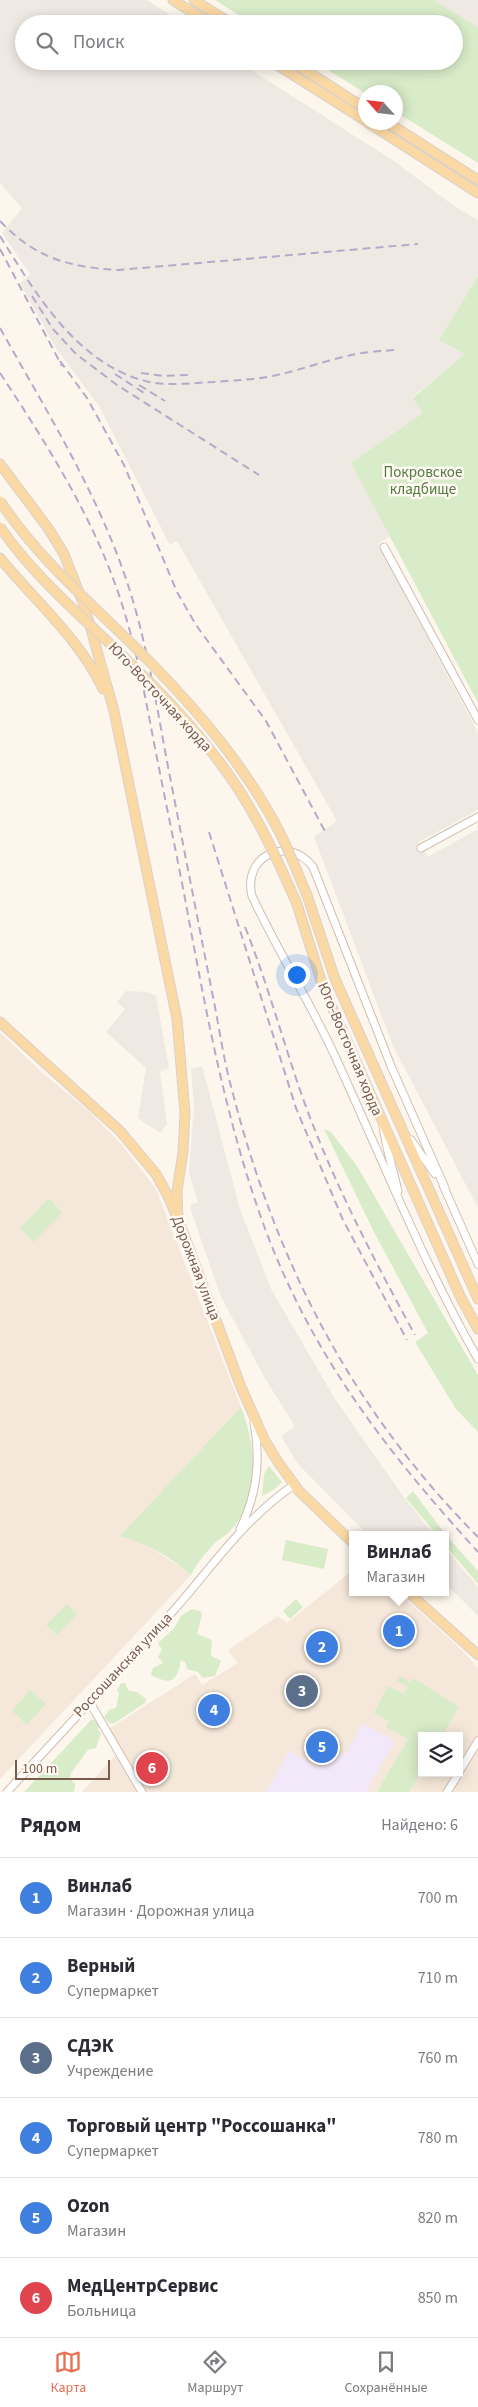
<!DOCTYPE html>
<html lang="ru">
<head>
<meta charset="utf-8">
<style>
	body { margin:0; font-family:"Source Sans 3",sans-serif; background:#f2f2f3; color:#2b2b33 }
	.controls { position:absolute; right:15px; bottom:15px; display:grid; overflow:hidden; border-radius:0px; box-shadow:0 2px 12px #0003 }
	.controls button { width:45px; height:45px; display:grid; place-items:center; padding:0; border:0; border-bottom:1px solid #e1e1e2; background:#fff; color:#2b2b33; font:25px sans-serif }
	.compass { position:absolute; left:358px; top:85px; width:45px; height:45px; border-radius:50%; background:#fff; box-shadow:0 2px 12px #0003; rotate:297deg }
	.scale { position:absolute; left:15px; bottom:12px; width:95px; box-sizing:border-box; padding-left:5px; border:2px solid #7a5c4d; border-top:0; font-size:14px; line-height:18px; white-space:nowrap; color:#7a5c4d; -webkit-text-stroke:4px #fffaf3; paint-order:stroke }
	.you { position:absolute; left:296px; top:974px; width:18px; height:18px; margin:-12px; border:4px solid #fff; border-radius:50%; background:#1a73e8; box-shadow:0 0 0 8px #1a73e833 }
	.badge { display:grid; place-items:center; width:32px; height:32px; border-radius:50%; background:#e76f51; color:#fff; font-size:16px; font-weight:700 }
	.pin { position:absolute; translate:-50% -50%; border:2px solid #fff; box-shadow:0 1px 5px #0006 }
	.popup { position:absolute; left:349px; top:1531px; width:100px; height:65px; box-sizing:border-box; display:grid; place-content:center; border-radius:0px; background:#fff; filter:drop-shadow(0 1px 4px #0005); font-size:16px; white-space:nowrap; color:#7c7c81 }
	.popup b { font-size:19px; color:#2b2b33 }
	.popup::after { content:''; position:absolute; left:50%; top:100%; margin-left:-10px; border:10px solid transparent; border-top-color:#fff }
	.list { margin:0; padding:0; list-style:none }
	h2 { display:flex; justify-content:space-between; align-items:center; height:65px; margin:0; padding:0 20px; font-size:21px }
	h2 small { font-size:16px; font-weight:400; color:#7c7c81 }
	.list li { display:grid; grid-template-columns:32px 1fr auto; gap:15px; align-items:center; box-sizing:border-box; height:80px; padding:0 20px; border-top:1px solid #e1e1e2 }
	.list b { display:block; font-size:19px; white-space:nowrap }
	.list p { margin:0; font-size:16px; white-space:nowrap; color:#7c7c81 }
	.list em { font-size:16px; font-style:normal; color:#7c7c81 }
	.icon { flex:none; width:28px; height:28px; fill:none; stroke:currentColor; stroke-width:2; stroke-linecap:round; stroke-linejoin:round }
	.map { position:relative; flex:none; width:478px; height:1792px; overflow:hidden }
	.search { position:absolute; background:#fff; box-shadow:0 2px 12px #0003; left:15px; right:15px; top:15px; height:55px; display:flex; align-items:center; gap:12px; box-sizing:border-box; padding:0 18px; border-radius:28px; color:#7c7c81; font-size:19px }
	.sheet { height:545px; background:#fff }
	nav { display:flex; justify-content:space-around; align-items:center; box-sizing:border-box; height:70px; border-top:1px solid #e1e1e2; background:#fff; font-size:14px; color:#7c7c81 }
	nav a { display:grid; justify-items:center; gap:2px }
	nav .on { color:#e76f51 }
	.map>svg:first-child { display:block }
	.residential { fill:#f5e8da; fill-rule:evenodd }
	.industrial { fill:#efe9e4 }
	.education { fill:#f3e8fa }
	.green { fill:#d8ecc9 }
	.lines { fill:none; stroke-linecap:round; stroke-linejoin:round }
	.minor-casing { stroke:#d1beb0; stroke-width:9 }
	.major-casing { stroke:#dad1cd; stroke-width:11 }
	.minor { stroke:#fff; stroke-width:7 }
	.major { stroke:#fbd9a5; stroke-width:9 }
	.rail { stroke:#b9a8c9; stroke-width:2; stroke-dasharray:8 5; stroke-linecap:butt }
	.major-bridge-casing { stroke:#dad1cd; stroke-width:11; stroke-linecap:butt }
	.major-bridge { stroke:#fbd9a5; stroke-width:9 }
	.labels { text-anchor:middle; dominant-baseline:central; stroke-width:5; stroke-linejoin:round; paint-order:stroke }
	.park-label { font-size:15px; fill:#537a41; stroke:#fffaf3 }
	.street-label { font-size:15px; fill:#7a5c4d; stroke:#fffaf3 }
</style>
</head>
<body>
<div class="map">
<svg width="478" height="1792" viewBox="0 0 478 1792">
	<rect width="100%" height="100%" fill="#fdf6ec"/>
	<path class="residential" d="M0,1032L41,1072L90,1112L122,1145L156,1189L241,1407L121,1536L139,1541L180,1566L191,1575L0,1779Z
		M353,1570V1592H398L464,1652L478,1668V1792H82L119,1751L107,1730L195,1674L202,1685L238,1663L228,1650L278,1616L287,1623ZM422,1736H459V1773H422Z"/>
	<path class="industrial" d="M0,0H147L184,24H24V61H237L394,161L454,206L478,220V276L439,340L466,354L413,397L424,413L351,463L391,536L378,543L478,733V810L419,842L428,857L478,829V1208L393,1046L314,837L337,821L177,541L170,545L99,406L57,350L20,283L30,274L2,233L22,208L0,183Z
		M434,0H478V27Z
		M126,991L147,992L156,996L169,1068L160,1072L167,1124L160,1133L138,1118L146,1068L106,1032L125,1009L117,1002Z
		M202,1066L240,1209L271,1289L335,1399L403,1496L434,1535H368L297,1463L281,1436L295,1426L266,1380L221,1297L191,1211V1205L198,1202L189,1173L194,1107L191,1069Z
		M445,1548L478,1587V1616L445,1583Z"/>
	<path class="education" d="M363,1723L395,1741L366,1792H266L288,1753L291,1752L319,1768L347,1751Z"/>
	<path class="green" d="M215,0H434L478,27V163L396,112V92L365,93L314,61H454V24H253Z
		M478,276V703L351,463L423,413L413,398L465,354L439,340Z
		M324,1129L331,1132L357,1166L478,1375V1432L456,1409L415,1342L428,1333L375,1234Z
		M47,1200H51L62,1213L33,1242L20,1228Z
		M241,1407C256,1446 262,1497 231,1530C227,1535 221,1538 216,1542C206,1552 197,1563 191,1575C171,1557 146,1543 120,1536Z
		M269,1466L282,1482L275,1489L262,1496L264,1474Z
		M413,1491L445,1534L478,1571V1584L445,1545V1535H437L406,1498Z
		M286,1540L328,1549L324,1569L282,1560Z
		M296,1599L303,1607L290,1619L283,1611Z
		M67,1604L77,1614L57,1635L46,1625Z
		M192,1609L200,1611L202,1614L197,1634L212,1640L211,1656L221,1661L215,1676L203,1678L198,1672L187,1669L185,1662L181,1660C177,1683 170,1685 151,1675L153,1668L163,1663L158,1657L162,1650L158,1643L175,1627L181,1616Z
		M400,1676L410,1682L413,1678L459,1707L442,1736H422V1770L409,1792H377L408,1739L386,1727L389,1721L374,1713L388,1686L404,1694L408,1687L397,1681Z
		M121,1683H125L129,1691L137,1692L146,1699L145,1703L113,1724L109,1723L104,1717L109,1710L116,1708L119,1693L117,1690Z
		M30,1690L46,1704L27,1725L12,1711Z
		M92,1719L99,1723L98,1730L101,1733L96,1748L88,1750L71,1773L70,1778L75,1784L74,1792H24Z"/>
	<g class="lines">
		<defs>
			<path id="minor" d="M384,547L478,720
				M421,848L478,817
				M383,1126C386,1149 393,1169 398,1191
				M411,1140L435,1174
				M443,1185L478,1264
				M445,1188L391,1066L313,867C288,834 242,856 252,896C277,950 309,1000 334,1054C381,1156 422,1261 478,1359
				M240,1529C257,1495 261,1460 254,1423
				M89,1701L142,1792
				M459,1772L478,1741
				M7,1792C63,1731 119,1671 174,1610C212,1567 245,1518 294,1485
				M447,1792L459,1773"/>
			<path id="major" d="M173,0L211,24
				M194,0L232,24
				M271,61L366,121
				M291,61L366,109
				M367,122L478,193
				M387,122L478,180
				M0,464L48,528L64,554L85,608L114,711L177,1019L185,1113L183,1152L177,1191L178,1220
				M0,558C34,600 80,639 103,689
				M307,895L335,979L478,1299
				M297,904L323,987L461,1298L478,1329
				M0,1022L120,1131L156,1174L168,1196L181,1227L241,1387L264,1439L278,1462L299,1491L353,1543
				M408,1592L478,1655"/>
		</defs>
		<use href="#minor" class="minor-casing"/>
		<use href="#major" class="major-casing"/>
		<use href="#minor" class="minor"/>
		<use href="#major" class="major"/>
		<path class="rail" d="M0,221C35,258 68,267 118,270L418,244
			M0,236C36,294 77,365 149,382C170,386 192,383 213,382C236,380 259,380 281,374C303,369 325,361 347,356C363,352 380,351 396,350
			M0,249L62,366
			M32,296L53,329L76,354L117,385L259,475
			M0,328C51,419 107,508 135,608C151,664 159,721 170,777C184,849 198,921 212,992C219,1025 223,1058 232,1090C276,1263 352,1410 478,1537
			M60,361L87,398L124,465L177,592L196,625L266,721L327,835
			M0,373C50,449 99,526 125,614C141,666 149,720 160,773C170,824 181,875 190,926C209,1027 228,1126 263,1223C310,1353 386,1451 478,1552
			M141,373L163,376L188,375
			M115,374L144,393
			M139,385L165,401
			M209,832L296,1108L343,1220L407,1340
			M245,927C267,982 282,1038 301,1093C331,1178 372,1256 415,1335"/>
		<defs>
			<path id="major-bridge" d="M0,501C40,562 96,607 147,659C198,711 246,767 280,833C290,853 298,874 307,895
				M0,527C37,581 90,623 136,669C165,697 193,727 217,759C251,802 275,854 297,904"/>
		</defs>
		<use href="#major-bridge" class="major-bridge-casing"/>
		<use href="#major-bridge" class="major-bridge"/>
	</g>
	<g class="labels">
		<g class="park-label">
			<text x="423" y="472">Покровское<tspan x="423" dy="17">кладбище</tspan></text>
		</g>
		<g class="street-label">
			<text transform="translate(160 697) rotate(47)">Юго-Восточная хорда</text>
			<text transform="translate(350 1049) rotate(67)">Юго-Восточная хорда</text>
			<text transform="translate(196 1268) rotate(69)">Дорожная улица</text>
			<text transform="translate(123 1665) rotate(-47)">Россошанская улица</text>
		</g>
	</g>
</svg>
<div class="controls">
<button><svg class="icon" aria-label="layers" viewBox="0 0 24 24"><path d="M12 4l9 5-9 5-9-5zM3 14l9 5 9-5"/></svg></button>
</div>
<svg class="compass" viewBox="-18 -18 36 36"><path d="M0-13l5 13h-10z" fill="#e53935"/><path d="M0 13l5-13h-10z" fill="#7c7c81"/></svg>
<div class="scale">100 m</div>
<div class="you"></div>
<div class="pin badge" style="left:399px;top:1631px;background:#3f7fe0">1</div>
<div class="popup"><b>Винлаб</b>Магазин</div>
<div class="pin badge" style="left:322px;top:1647px;background:#3f7fe0">2</div>
<div class="pin badge" style="left:302px;top:1691px;background:#5c6f8a">3</div>
<div class="pin badge" style="left:214px;top:1710px;background:#3f7fe0">4</div>
<div class="pin badge" style="left:322px;top:1747px;background:#3f7fe0">5</div>
<div class="pin badge" style="left:152px;top:1768px;background:#e0444e">6</div>
<div class="search"><svg class="icon" aria-label="search" viewBox="0 0 24 24"><circle cx="10" cy="10" r="6"/><path d="M15 15l6 6"/></svg>Поиск</div>
</div>
<section class="sheet">
<h2>Рядом<small>Найдено: 6</small></h2>
<ul class="list">
<li><span class="badge" style="background:#3f7fe0">1</span><div><b>Винлаб</b><p>Магазин · Дорожная улица</p></div><em>700 m</em></li>
<li><span class="badge" style="background:#3f7fe0">2</span><div><b>Верный</b><p>Супермаркет</p></div><em>710 m</em></li>
<li><span class="badge" style="background:#5c6f8a">3</span><div><b>СДЭК</b><p>Учреждение</p></div><em>760 m</em></li>
<li><span class="badge" style="background:#3f7fe0">4</span><div><b>Торговый центр &quot;Россошанка&quot;</b><p>Супермаркет</p></div><em>780 m</em></li>
<li><span class="badge" style="background:#3f7fe0">5</span><div><b>Ozon</b><p>Магазин</p></div><em>820 m</em></li>
<li><span class="badge" style="background:#e0444e">6</span><div><b>МедЦентрСервис</b><p>Больница</p></div><em>850 m</em></li>
</ul>
</section>
<nav>
<a class="on"><svg class="icon" aria-label="map" viewBox="0 0 24 24"><path d="M3 6l6-2 6 2 6-2v14l-6 2-6-2-6 2zM9 4v14M15 6v14"/></svg>Карта</a>
<a><svg class="icon" aria-label="directions" viewBox="0 0 24 24"><path d="M12 3l9 9-9 9-9-9zM9 14v-3h6M13 9l2 2-2 2"/></svg>Маршрут</a>
<a><svg class="icon" aria-label="saved" viewBox="0 0 24 24"><path d="M7 4h10v16l-5-4-5 4z"/></svg>Сохранённые</a>
</nav>
</body>
</html>
